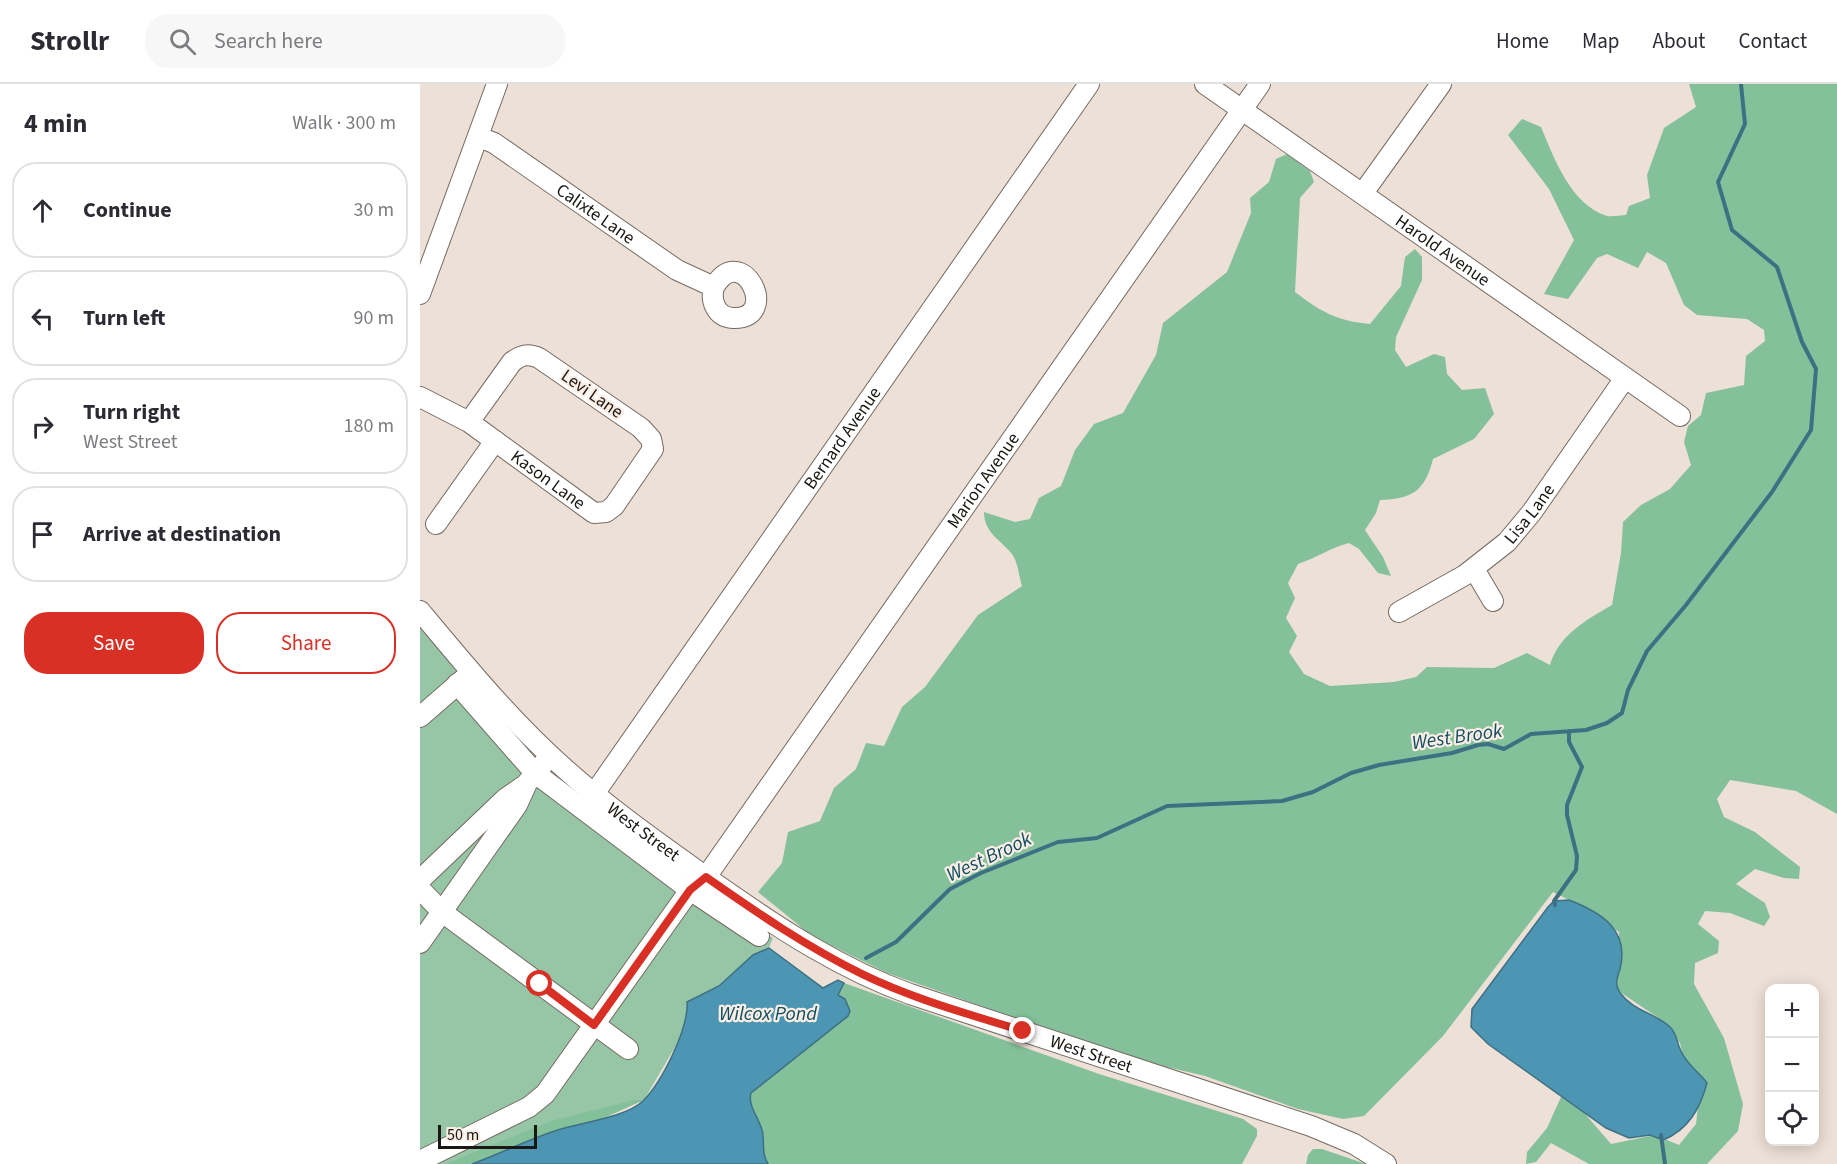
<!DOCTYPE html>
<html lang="en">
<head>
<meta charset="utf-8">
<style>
	body { margin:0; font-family:"Source Sans 3",sans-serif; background:#f7f7f7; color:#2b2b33 }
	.controls { position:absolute; right:18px; bottom:18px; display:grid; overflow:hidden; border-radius:12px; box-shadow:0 3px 15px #0003 }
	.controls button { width:54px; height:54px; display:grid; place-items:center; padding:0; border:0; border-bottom:2px solid #e1e1e2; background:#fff; color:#2b2b33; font:30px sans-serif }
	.scale { position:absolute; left:18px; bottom:15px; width:99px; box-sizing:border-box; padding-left:6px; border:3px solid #1b1713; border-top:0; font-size:16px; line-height:21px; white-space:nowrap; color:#1b1713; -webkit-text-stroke:4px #faede4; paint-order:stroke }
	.stop { position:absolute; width:18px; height:18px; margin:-14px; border:4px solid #d93025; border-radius:50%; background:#fff }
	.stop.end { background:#d93025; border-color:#fff; box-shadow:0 2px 6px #0008 }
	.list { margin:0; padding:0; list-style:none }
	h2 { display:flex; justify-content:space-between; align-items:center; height:78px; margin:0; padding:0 24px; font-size:26px }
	h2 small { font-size:20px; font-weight:400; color:#7c7c81 }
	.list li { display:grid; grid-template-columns:39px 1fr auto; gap:18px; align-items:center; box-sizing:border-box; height:96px; margin:0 12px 12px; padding:0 12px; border:2px solid #e1e1e2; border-radius:24px }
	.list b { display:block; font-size:22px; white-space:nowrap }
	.list p { margin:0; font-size:20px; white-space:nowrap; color:#7c7c81 }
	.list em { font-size:20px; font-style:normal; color:#7c7c81 }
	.actions { display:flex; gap:12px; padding:18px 24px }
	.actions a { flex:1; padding:14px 0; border:2px solid #d93025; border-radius:24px; text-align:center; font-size:21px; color:#d93025 }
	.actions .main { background:#d93025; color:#fff }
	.icon { flex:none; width:33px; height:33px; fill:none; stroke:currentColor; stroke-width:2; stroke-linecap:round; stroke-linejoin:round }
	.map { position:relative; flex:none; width:1417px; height:1080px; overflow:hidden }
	header { display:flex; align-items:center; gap:36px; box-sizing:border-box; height:84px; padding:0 30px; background:#fff; border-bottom:2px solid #e1e1e2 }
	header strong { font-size:28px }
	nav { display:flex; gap:33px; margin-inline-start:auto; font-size:21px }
	.search { width:420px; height:54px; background:#f7f7f7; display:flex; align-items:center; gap:15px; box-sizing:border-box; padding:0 21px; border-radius:24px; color:#7c7c81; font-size:22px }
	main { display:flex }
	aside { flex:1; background:#fff }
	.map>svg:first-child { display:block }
	.green { fill:#97c6a7 }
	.forest { fill:#84c19a }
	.water { fill:#4d96b3; stroke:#3e7083; stroke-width:1.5 }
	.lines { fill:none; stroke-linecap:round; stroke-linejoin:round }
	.stream { stroke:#3e7083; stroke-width:4 }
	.minor-casing { stroke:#766b62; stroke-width:22 }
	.minor { stroke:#fff; stroke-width:20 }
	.route { stroke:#d93025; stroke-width:8 }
	.labels { text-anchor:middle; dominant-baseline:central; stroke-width:4.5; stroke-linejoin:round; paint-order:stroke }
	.street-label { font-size:18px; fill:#1b1713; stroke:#faede4 }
	.water-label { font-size:20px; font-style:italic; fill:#104d62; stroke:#faede4 }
</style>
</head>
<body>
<header>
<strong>Strollr</strong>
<div class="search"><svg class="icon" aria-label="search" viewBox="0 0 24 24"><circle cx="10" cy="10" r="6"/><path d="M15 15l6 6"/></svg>Search here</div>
<nav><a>Home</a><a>Map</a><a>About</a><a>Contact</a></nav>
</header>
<main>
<aside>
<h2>4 min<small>Walk · 300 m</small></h2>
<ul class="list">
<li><svg class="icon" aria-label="ahead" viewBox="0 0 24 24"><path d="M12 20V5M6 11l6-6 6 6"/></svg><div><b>Continue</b></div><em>30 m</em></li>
<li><svg class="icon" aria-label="left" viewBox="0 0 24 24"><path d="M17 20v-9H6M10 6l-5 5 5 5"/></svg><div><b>Turn left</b></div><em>90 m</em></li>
<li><svg class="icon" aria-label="right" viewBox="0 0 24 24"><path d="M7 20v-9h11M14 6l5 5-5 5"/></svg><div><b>Turn right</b><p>West Street</p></div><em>180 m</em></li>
<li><svg class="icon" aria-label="arrive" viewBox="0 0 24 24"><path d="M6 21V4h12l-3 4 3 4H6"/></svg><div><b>Arrive at destination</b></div></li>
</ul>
<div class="actions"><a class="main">Save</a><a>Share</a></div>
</aside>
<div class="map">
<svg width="1417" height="1080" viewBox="0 0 1417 1080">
	<rect width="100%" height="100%" fill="#ede0d6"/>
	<path class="green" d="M0,544L112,677L282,808L353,854L349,864L333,871L299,902L267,918L269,930L262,951L224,1016L52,1080H0Z"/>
	<path class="forest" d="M1269,0H1417V730L1376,707L1310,696L1297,715L1304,733L1335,748L1380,783L1379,795L1364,794L1335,785L1316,800L1345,819L1350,833L1344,842L1310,829L1285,827L1278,840L1299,857L1298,869L1275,879L1274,900L1304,954L1323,1020L1318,1047L1287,1080H1169L1131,1059L1116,1078L1106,1080L1107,1068L1127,1044L1141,1013L1154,1017L1191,1060L1235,1051L1259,1061L1276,1040L1280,1005L1266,984L1260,959L1240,935L1197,906L1199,848L1159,821L1133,808L1023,952L944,1032L923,1035L878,1025L785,992L713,975L467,889L392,852L338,808L362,779L368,748L400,737L414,704L436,685L446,659L464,662L482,623L505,603L558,531L602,502C599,493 598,478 592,470C581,456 564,449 564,428L595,438L610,435L619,414L641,402L655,366L674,340L703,329L736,271L743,239L807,188L831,129L830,114L849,98L856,75L867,70L890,87L894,98L880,114L875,208C901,228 917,237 950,240L981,202L985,173L995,165L1002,173V196L976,253L975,266L986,283L1014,270L1025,273L1027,290L1042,306L1065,304L1074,330L1054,355L1013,375C1005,407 992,415 960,416L956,429L945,446L963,473L971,492L958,489L939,465L929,459C910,464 896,474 878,480L868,499L875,514L866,534L877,552L869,568L884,590L910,602L974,598L996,593L1007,583L1074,584L1107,569L1130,581C1139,551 1166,536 1192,521L1201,469L1203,438L1221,421L1250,405L1271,381L1264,358L1268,342L1281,331L1286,309L1324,301L1326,272L1345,257L1344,246L1327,235L1277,231L1264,221L1246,179L1227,168L1218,184L1187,170L1177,174L1148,215L1124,210L1154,156L1129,105L1088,51L1102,35L1121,43C1134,74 1151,121 1187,132C1193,133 1201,131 1206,131L1209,122L1230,114L1227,91L1244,44L1276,23Z
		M424,899L679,990L823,1035L837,1045V1052L822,1080H348C342,1070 344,1062 343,1051C342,1037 327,1023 331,1009L428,932L430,927L425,915L418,911Z
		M214,1016H224L184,1034L112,1056L52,1080H26L131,1037Z
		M893,1065H902L946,1080H886L888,1071Z"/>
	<path class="water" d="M1149,816C1180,828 1210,845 1200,885C1197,894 1194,901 1201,910C1214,927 1235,929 1250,943C1258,951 1256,958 1261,967C1267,981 1279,988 1287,999C1280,1025 1268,1046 1243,1056L1230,1051L1209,1054L1186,1044L1068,960L1051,943L1052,925L1128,823L1134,817Z
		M349,864L403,904L418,896L424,899L418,911L425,915L430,927L428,932L331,1009C327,1023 342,1037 343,1051C344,1062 342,1070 348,1080H52C82,1069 111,1054 141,1045C164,1038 206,1033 223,1017C242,998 269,944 267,918L299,902L333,871Z"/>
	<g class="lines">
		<path class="stream" d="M1135,821L1134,817L1156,786L1157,772L1147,731V721L1162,683L1149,658V647
			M446,874L476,858L530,805L561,789L638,758L677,754L747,722L862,717L893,708L931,689L959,681L1032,669L1058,661L1068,660L1084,665L1111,650L1166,646L1187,639L1202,629L1208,606L1227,567L1266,521L1352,408L1391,346L1396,285L1382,258L1357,183L1312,146L1298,98L1325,40L1321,0
			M1241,1051L1245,1080"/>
		<defs>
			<g id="minor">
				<path id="s1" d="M785,0L1260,332"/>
				<path id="s2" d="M59,53L74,59L257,186L294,203C290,217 296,233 313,234C362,236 322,155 294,203"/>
				<path d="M943,109L1021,0"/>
				<path d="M0,210L77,0"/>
				<path id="s3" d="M0,313L49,338L174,429L186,428L194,422L233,365L231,355L221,344L119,274C108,269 101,271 92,278L49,338"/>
				<path d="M16,440L75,357"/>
				<path d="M1054,485L1073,517"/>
				<path id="s4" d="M0,527C45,581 91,637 144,684C193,728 247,765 300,803C360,845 421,885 490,910L891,1042L934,1060L966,1080"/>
				<path id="s5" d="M979,528L1045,491L1087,458L1112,428L1205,294"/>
				<path d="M37,600L115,689L270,806L339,852"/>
				<path d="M0,633L46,593"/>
				<path id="s6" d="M174,710L669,0"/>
				<path d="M0,796L85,715L102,703"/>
				<path d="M0,805L22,828L208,965"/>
				<path d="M0,859L97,721L107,699L124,679"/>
				<path id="s7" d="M0,1077L109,1023L125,1010L270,806L286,793L840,0"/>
			</g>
		</defs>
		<use href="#minor" class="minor-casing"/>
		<use href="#minor" class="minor"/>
	</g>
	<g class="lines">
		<path class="route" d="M120,900L174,941L270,806L286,793C336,828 387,863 442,890C493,915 549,930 603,947"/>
	</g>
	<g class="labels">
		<g class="street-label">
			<text stroke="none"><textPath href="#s2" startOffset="140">Calixte Lane</textPath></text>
			<text stroke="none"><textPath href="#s1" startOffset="290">Harold Avenue</textPath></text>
			<text transform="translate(172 310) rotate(35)">Levi Lane</text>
			<text stroke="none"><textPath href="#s6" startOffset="434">Bernard Avenue</textPath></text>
			<text stroke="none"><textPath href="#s3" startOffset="153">Kason Lane</textPath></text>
			<text stroke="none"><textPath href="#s7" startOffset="897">Marion Avenue</textPath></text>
			<text stroke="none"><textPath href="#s5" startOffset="165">Lisa Lane</textPath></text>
			<text stroke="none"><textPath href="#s4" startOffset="315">West Street</textPath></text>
			<text stroke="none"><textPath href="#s4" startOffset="819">West Street</textPath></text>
		</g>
		<g class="water-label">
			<text transform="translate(1037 653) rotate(-8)">West Brook</text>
			<text transform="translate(569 773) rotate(-25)">West Brook</text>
			<text x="348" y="930">Wilcox Pond</text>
		</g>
	</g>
</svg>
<div class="controls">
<button>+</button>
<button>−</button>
<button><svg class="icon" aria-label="locate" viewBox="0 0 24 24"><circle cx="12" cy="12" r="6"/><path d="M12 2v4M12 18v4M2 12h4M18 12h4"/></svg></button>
</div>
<div class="scale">50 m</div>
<div class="stop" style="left:120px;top:900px"></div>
<div class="stop end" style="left:603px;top:947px"></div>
</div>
</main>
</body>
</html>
